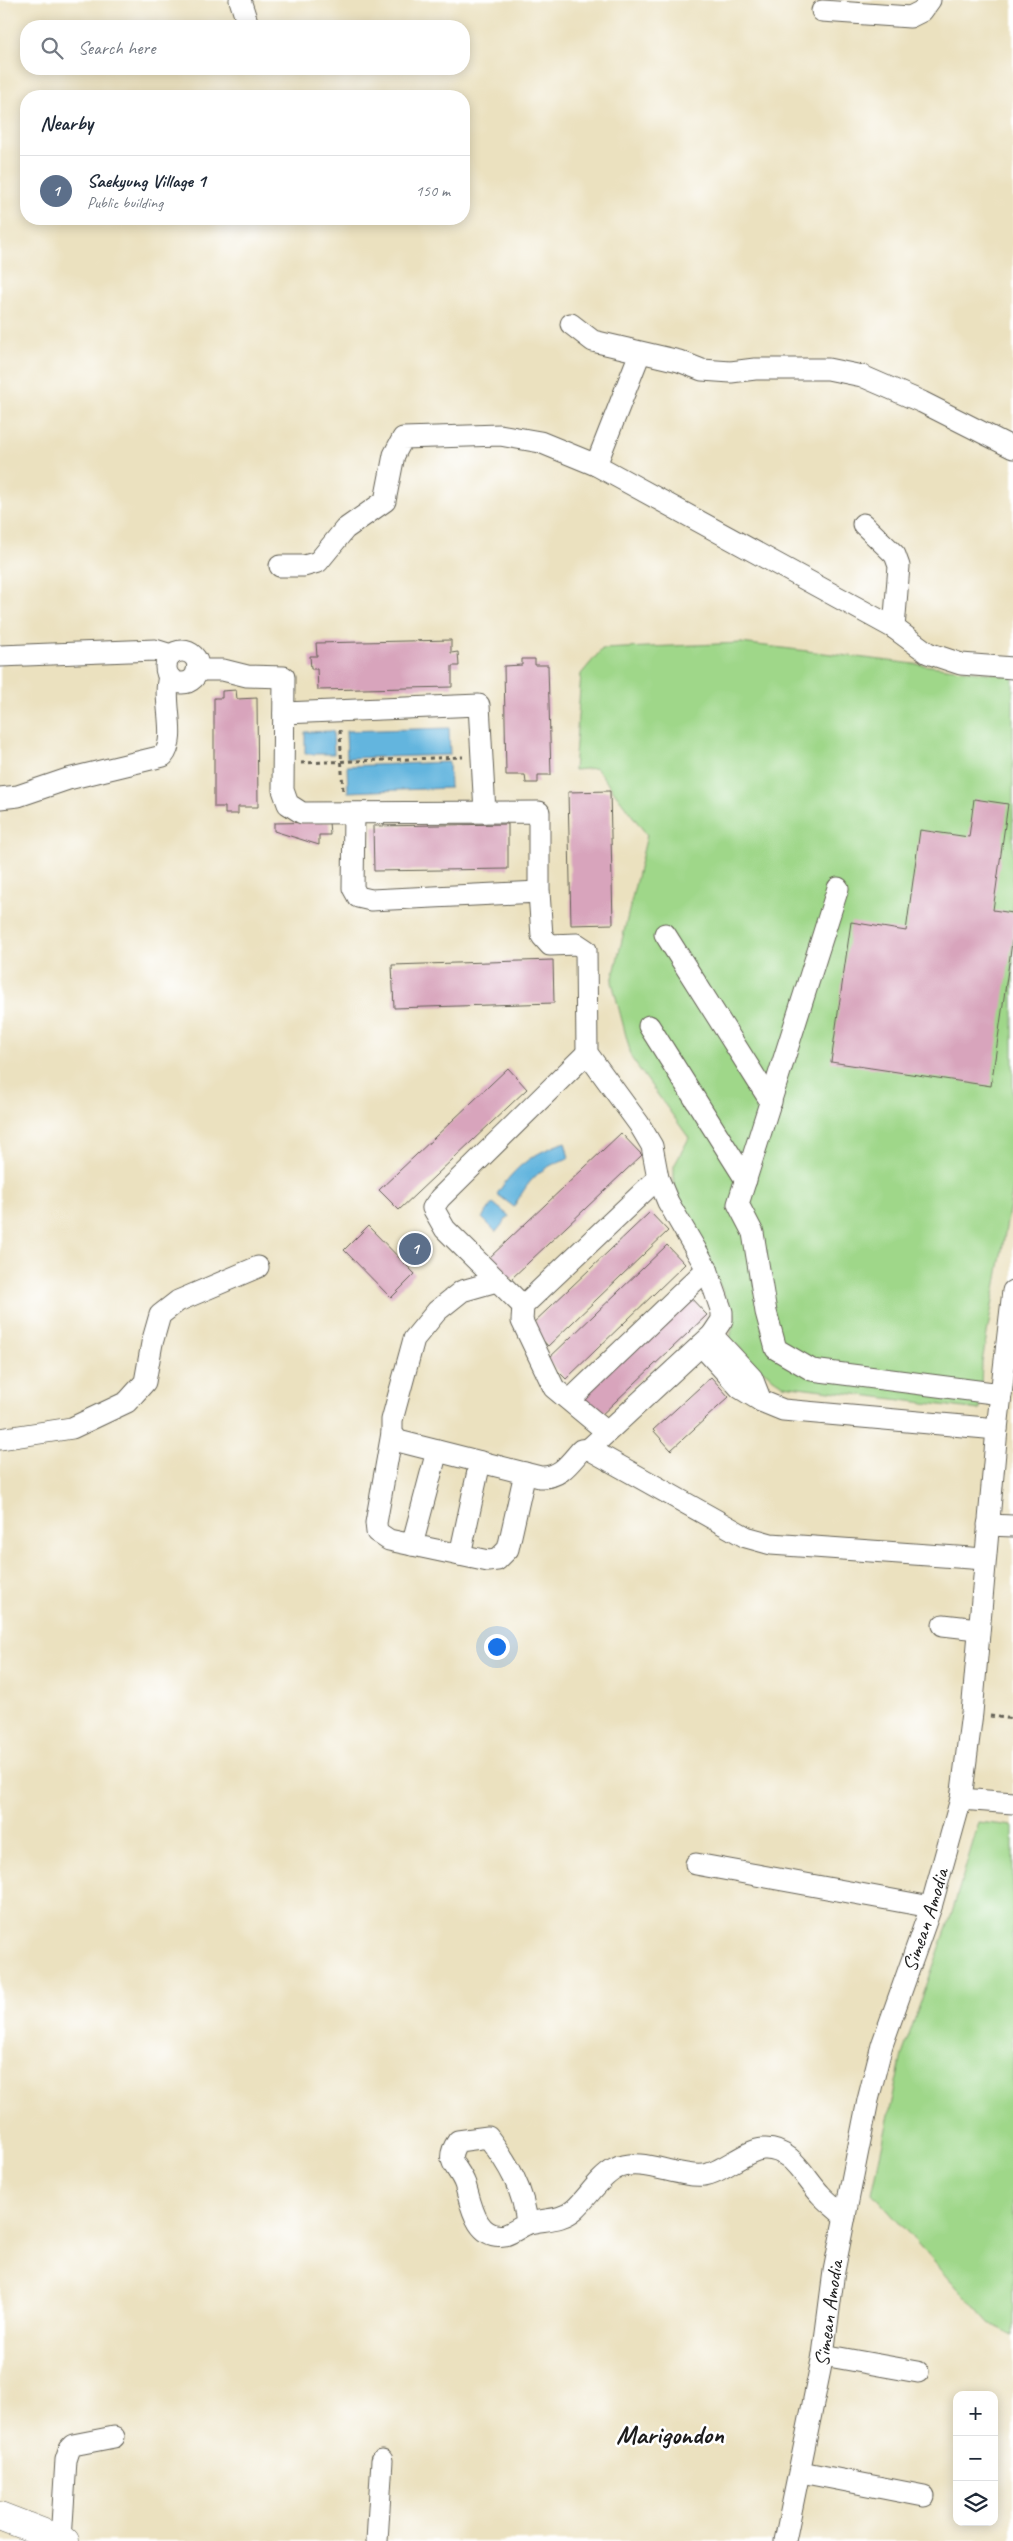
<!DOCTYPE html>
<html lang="en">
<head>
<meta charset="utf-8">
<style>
	body { margin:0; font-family:Caveat,sans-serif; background:#f2f2f3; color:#1f2937 }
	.controls { position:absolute; right:15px; bottom:15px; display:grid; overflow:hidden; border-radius:10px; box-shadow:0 2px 12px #0003 }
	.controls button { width:45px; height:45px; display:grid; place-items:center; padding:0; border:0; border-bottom:1px solid #e0e1e3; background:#fff; color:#1f2937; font:25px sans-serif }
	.you { position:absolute; left:496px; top:1646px; width:18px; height:18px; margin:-12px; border:4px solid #fff; border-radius:50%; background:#1a73e8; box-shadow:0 0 0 8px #1a73e833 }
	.badge { display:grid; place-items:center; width:32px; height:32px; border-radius:50%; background:#b5179e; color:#fff; font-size:16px; font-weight:700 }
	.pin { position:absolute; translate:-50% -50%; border:2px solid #fff; box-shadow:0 1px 5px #0006 }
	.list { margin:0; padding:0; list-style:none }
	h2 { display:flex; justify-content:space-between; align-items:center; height:65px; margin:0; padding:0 20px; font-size:21px }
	h2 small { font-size:16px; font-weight:400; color:#747a83 }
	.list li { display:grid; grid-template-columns:32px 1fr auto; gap:15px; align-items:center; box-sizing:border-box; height:70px; padding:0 20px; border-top:1px solid #e0e1e3 }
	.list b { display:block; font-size:19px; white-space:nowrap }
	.list p { margin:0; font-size:16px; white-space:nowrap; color:#747a83 }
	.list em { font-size:16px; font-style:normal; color:#747a83 }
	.icon { flex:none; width:28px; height:28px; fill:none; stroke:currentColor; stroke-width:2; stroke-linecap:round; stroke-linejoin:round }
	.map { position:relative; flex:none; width:1013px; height:2541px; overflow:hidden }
	.search { position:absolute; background:#fff; box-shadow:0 2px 12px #0003; left:20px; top:20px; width:450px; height:55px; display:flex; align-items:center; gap:12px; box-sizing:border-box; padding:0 18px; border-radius:20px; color:#747a83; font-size:19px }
	.panel { position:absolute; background:#fff; box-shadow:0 2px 12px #0003; left:20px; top:90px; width:450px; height:135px; border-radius:20px }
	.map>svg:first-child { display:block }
	.green { fill:#9fd789; stroke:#5e7a52 }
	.water { fill:#63b5de; stroke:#40687d }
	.building { fill:#d8a4bc }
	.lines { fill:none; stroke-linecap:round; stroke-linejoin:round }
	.minor-casing { stroke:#646155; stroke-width:23 }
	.major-casing { stroke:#646155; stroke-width:29 }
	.path { stroke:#646155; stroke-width:3; stroke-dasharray:4 4; stroke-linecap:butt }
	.minor { stroke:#fff; stroke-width:21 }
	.major { stroke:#fff; stroke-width:28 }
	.labels { text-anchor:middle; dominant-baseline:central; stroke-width:5; stroke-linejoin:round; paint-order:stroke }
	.street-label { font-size:21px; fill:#1c1c1c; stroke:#fff }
	.district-label { font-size:26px; font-weight:bold; fill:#1c1c1c; stroke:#fff }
</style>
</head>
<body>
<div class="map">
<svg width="1013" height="2541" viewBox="0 0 1013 2541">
	<rect width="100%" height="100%" fill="#fff"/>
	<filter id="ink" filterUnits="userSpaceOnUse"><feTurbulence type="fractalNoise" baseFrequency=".02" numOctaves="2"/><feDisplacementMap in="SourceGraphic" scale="10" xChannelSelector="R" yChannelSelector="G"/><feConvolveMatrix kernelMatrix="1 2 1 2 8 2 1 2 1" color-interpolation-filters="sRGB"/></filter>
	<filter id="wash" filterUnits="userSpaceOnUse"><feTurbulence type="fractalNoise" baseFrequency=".0096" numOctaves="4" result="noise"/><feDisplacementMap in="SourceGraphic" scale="20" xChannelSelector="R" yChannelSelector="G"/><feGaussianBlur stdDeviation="1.12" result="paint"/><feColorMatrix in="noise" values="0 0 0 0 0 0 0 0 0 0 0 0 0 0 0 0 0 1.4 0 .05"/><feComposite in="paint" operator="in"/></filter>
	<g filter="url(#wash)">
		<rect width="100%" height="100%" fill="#ebe1bf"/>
		<path class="green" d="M741,643L1013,676V1188L982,1362L980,1410L783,1385L757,1366L730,1338L735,1316L701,1247L674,1184V1166L689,1138L632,1059L612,982L647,835L596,768L574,770L581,674L602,649Z
			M979,1822L1013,1826V2336L989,2323L872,2193L902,2055L951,1916Z"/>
		<path class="water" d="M449,728L450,755L347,758L346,731Z
			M333,731L334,754H305V732Z
			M449,762L450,788L348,792L347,766Z
			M565,1142L569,1158C539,1168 529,1179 514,1207L497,1194C516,1165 532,1154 565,1142Z
			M493,1203L509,1216L496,1232L482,1218Z"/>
		<g id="blocks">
			<path class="building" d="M451,640V653L458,652L459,666H452V687L318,690L317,669H311L310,656H317L316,643Z
				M522,659H535V665H548L551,775H538V783H526L525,775H506L504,666L522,665Z
				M236,690L237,699L257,698L258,807H238V814H225V807H214V698H222V691Z
				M610,791L613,924L571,925L568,792Z
				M974,799L1008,804L993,910L1013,913V936L991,1086L831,1062L851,922L906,931L920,830L969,837Z
				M329,822L330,835H319V845L274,831V823Z
				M508,824V869L374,871L373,826Z
				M553,960L554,1003L394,1008L392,965Z
				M508,1068L527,1089L399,1210L379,1190Z
				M621,1133L642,1155L510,1280L489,1258Z
				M650,1212L668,1231L548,1346L530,1326Z
				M368,1226L415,1274L391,1298L344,1250Z
				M667,1245L685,1264L566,1379L547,1360Z
				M688,1295L707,1315L597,1419L578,1399Z
				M711,1377L729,1397L671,1450L653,1430Z"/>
		</g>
	</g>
	<g filter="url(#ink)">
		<use href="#blocks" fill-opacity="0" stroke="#646155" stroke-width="1"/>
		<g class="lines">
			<defs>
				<g id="minor">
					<path d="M240,0L248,25"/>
					<path d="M822,11L910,17L922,11L930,0"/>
					<path d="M571,324L593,341L679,361L702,370L731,372L755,369H828L862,376L922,402L1013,448"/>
					<path d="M596,465L640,353"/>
					<path d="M863,524L895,555L899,566L894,628"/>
					<path d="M280,566H304L318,562L345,529L385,501L394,455L403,438L500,435L540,442L596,465L894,628L928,653L961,664L1013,668"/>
					<circle cx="182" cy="667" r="16"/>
					<path d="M0,656L155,650L171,655"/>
					<path d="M197,670H223L247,676L284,677L283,790L288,804L302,813L539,812V892"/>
					<path d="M284,713L479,705L485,812"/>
					<path d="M0,798L18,796L68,779L163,756C178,739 162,700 169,677"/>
					<path d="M354,814L353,888L358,897L371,900L539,892L542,936L550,945L577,944L586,950L587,1053L639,1124L652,1146L658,1178L668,1202L707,1269L722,1312V1320L712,1335L589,1449"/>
					<path d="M838,888L738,1204L753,1233L766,1312L776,1349L812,1370L1001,1394"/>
					<path d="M665,934L771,1102"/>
					<path d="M649,1026L746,1180"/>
					<path d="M497,1281L462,1291L437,1311L414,1339L392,1420V1433L398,1441L540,1477C560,1478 569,1464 581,1450L589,1449L746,1537L771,1544L985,1559"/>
					<path d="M523,1306L445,1229L433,1208L440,1198L587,1053"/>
					<path d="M712,1335L752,1378L761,1401"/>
					<path d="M701,1345L740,1388L761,1401L783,1410L997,1429"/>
					<path d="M570,1400L707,1269"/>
					<path d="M607,1432L554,1388L522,1321L523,1306L658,1178"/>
					<path d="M392,1433L376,1523L377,1532L389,1540L488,1561L497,1560L508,1549L525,1473"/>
					<path d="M0,1439L72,1428L127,1402L145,1382L152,1343L160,1315L178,1301L258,1267"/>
					<path d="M988,1525L1013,1526"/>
					<path d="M412,1545L437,1451"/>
					<path d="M460,1555L480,1462"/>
					<path d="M943,1625L978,1629"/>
					<path d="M961,1799L1013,1803"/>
					<path d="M696,1864L931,1907"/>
					<path d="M527,2224C524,2190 508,2163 488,2137L458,2141C443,2162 458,2165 465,2184C471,2204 476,2240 505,2235C513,2233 521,2226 529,2223C545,2219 562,2221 575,2209C588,2197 599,2178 615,2169C640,2156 677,2178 704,2175C721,2173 746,2150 763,2149C791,2147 804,2177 820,2194C827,2202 837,2209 845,2217"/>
					<path d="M823,2355L918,2372"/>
					<path d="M801,2472L924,2496"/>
					<path d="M61,2540L66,2460L70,2448L73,2445L114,2437"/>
					<path d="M377,2541L382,2460"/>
					<path id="s1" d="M785,2541L823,2355L834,2271L868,2100L882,2045L931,1907L961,1799L972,1713L997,1429L1013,1291"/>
				</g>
				<path id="major" d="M0,2516L65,2541"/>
			</defs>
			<use href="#minor" class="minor-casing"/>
			<use href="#major" class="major-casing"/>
			<path class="path" d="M340,730L343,793
				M301,763L463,757
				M990,1716L1013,1719"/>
			<use href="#minor" class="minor"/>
			<use href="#major" class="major"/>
		</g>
	</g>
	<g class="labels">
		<g class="street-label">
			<text stroke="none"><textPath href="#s1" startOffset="638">Simean Amodia</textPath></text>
			<text stroke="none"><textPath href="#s1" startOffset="232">Simean Amodia</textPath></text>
		</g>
		<g class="district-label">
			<text x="670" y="2434">Marigondon</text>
		</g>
	</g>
</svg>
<div class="controls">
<button>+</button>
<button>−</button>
<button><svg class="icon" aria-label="layers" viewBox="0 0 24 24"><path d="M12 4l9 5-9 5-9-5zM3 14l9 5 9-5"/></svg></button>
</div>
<div class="you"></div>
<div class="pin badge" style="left:415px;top:1249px;background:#5c6f8a">1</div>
<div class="search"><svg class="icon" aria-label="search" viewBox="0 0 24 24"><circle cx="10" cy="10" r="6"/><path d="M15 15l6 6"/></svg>Search here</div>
<section class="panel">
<h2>Nearby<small></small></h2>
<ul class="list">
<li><span class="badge" style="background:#5c6f8a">1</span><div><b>Saekyung Village 1</b><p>Public building</p></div><em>150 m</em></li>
</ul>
</section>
</div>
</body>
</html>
